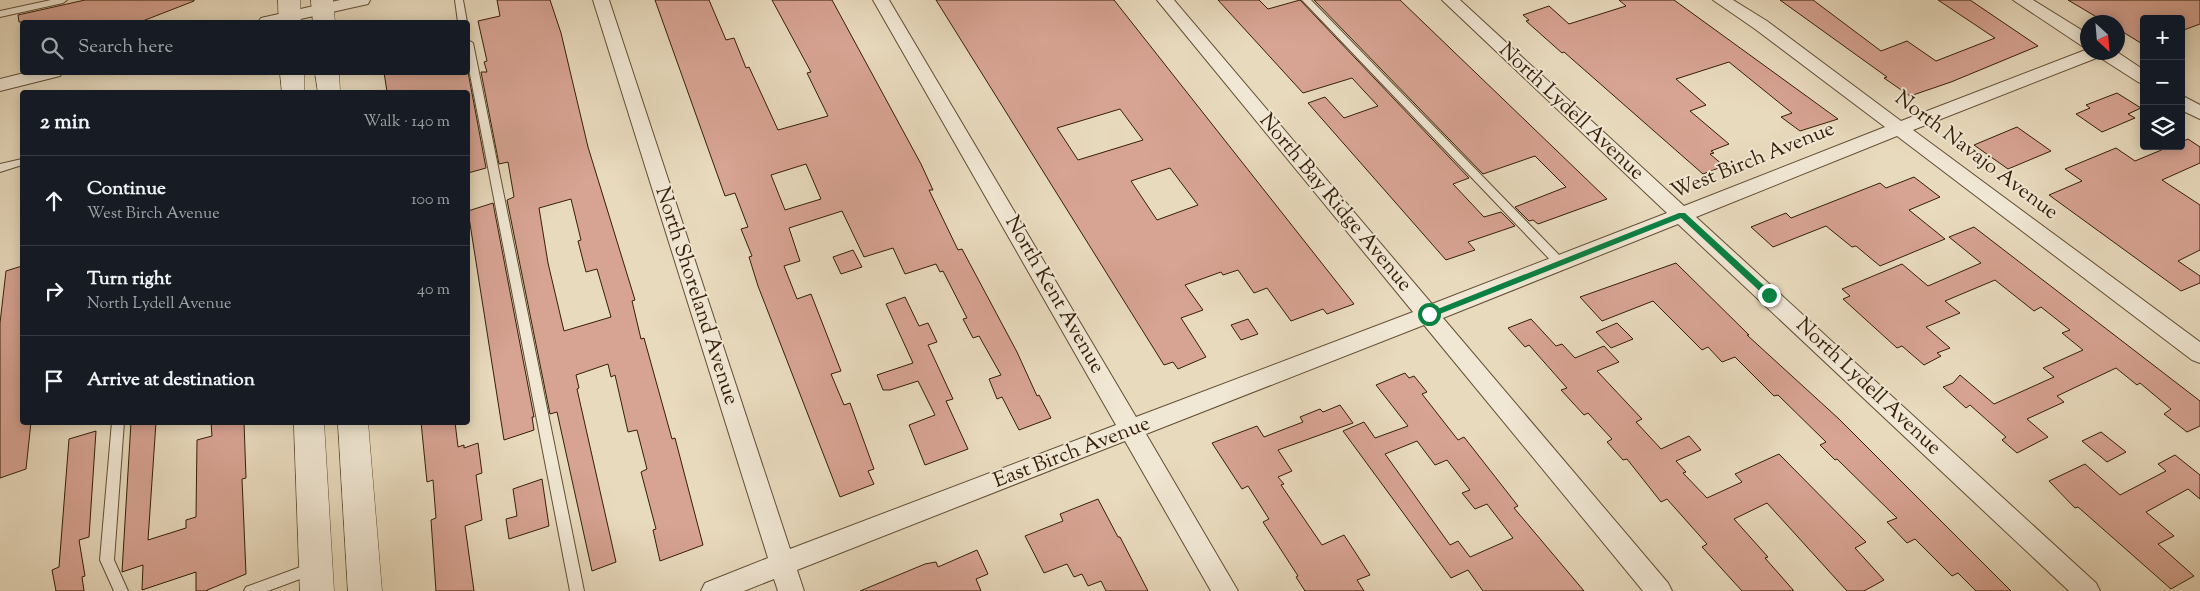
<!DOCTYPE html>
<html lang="en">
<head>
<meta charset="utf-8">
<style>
	body { margin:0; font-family:"Sorts Mill Goudy",serif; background:#20242c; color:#f1f3f6 }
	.controls { position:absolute; right:15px; top:15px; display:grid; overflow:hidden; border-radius:5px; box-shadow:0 2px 12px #0003 }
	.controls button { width:45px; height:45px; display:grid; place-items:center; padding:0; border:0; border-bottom:1px solid #363941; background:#171b24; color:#f1f3f6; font:25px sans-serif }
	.compass { position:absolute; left:2080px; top:15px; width:45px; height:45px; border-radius:50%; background:#171b24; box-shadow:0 2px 12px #0003; rotate:154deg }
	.stop { position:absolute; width:15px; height:15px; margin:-11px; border:4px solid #0b8043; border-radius:50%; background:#fff }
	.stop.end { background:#0b8043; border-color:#fff; box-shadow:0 1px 5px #0008 }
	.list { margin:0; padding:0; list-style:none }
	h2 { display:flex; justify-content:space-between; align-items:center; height:65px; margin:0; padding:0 20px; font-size:21px }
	h2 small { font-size:16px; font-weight:400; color:#9ea1a6 }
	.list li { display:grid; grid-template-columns:32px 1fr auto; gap:15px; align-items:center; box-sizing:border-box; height:90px; padding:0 20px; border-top:1px solid #363941 }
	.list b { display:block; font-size:19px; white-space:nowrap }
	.list p { margin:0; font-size:16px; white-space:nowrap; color:#9ea1a6 }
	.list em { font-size:16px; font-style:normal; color:#9ea1a6 }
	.icon { flex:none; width:28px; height:28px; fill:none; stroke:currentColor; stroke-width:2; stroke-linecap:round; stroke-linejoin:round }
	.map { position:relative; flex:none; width:2200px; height:591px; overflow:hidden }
	.search { position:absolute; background:#171b24; box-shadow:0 2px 12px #0003; left:20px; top:20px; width:450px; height:55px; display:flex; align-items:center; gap:12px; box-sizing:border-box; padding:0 18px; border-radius:5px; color:#9ea1a6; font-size:19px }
	.panel { position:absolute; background:#171b24; box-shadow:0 2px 12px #0003; left:20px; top:90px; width:450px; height:335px; border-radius:5px }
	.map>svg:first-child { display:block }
	.building { fill:#d7a392; stroke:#341f08; fill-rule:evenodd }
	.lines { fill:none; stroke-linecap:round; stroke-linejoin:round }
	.service-casing { stroke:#614e35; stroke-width:2 }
	.minor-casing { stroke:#614e35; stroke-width:2 }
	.tertiary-casing { stroke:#614e35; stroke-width:1 }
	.service { fill:#f0e7d4; fill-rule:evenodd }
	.minor { fill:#f0e7d4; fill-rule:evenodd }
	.tertiary { fill:#f0e7d4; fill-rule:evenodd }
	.route { fill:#0b8043 }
	.labels { text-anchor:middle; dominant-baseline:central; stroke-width:4; stroke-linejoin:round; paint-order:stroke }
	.street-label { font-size:21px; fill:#341f08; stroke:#f0e7d4 }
</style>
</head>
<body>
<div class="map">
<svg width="2200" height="591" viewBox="0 0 2200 591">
	<rect width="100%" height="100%" fill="#e8dabd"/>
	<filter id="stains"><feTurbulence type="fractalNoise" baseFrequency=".004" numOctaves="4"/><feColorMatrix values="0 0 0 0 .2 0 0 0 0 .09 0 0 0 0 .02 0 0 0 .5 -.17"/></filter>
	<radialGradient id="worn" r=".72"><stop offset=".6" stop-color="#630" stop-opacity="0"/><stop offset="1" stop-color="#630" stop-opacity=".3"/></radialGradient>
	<path class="building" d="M85,0H194V1L140,22H19L18,15Z
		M497,0H550L561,33L588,147L635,300L632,301L641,339L644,338L672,439L675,438L703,545L660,561L653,530L656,529L641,472L647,469L637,430L628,432L615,375L611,377L608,364L576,375L579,388L577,389L616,562L592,571L557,412L550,414L507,200L514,197L508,162L499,164L481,72H487L484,62L487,61L478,21L500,16ZM571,199L581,240L578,241L586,272L597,269L611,317L564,331L548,263L539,208Z
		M655,0H709L726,40L734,38L746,68L749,67L778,130L828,116L807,73L811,72L772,0H832L921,164L933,190H929L958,250L962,249L1017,352L1037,396L1039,395L1051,418L1019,430L1002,397L997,399L989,379L1001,375L979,336L973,338L963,319L967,318L943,271L940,272L936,264L905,274L893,248L864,257L842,211L789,228L800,261L784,266L797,299L811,294L841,371L831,374L844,405L850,403L874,469L868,471L874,484L840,497L758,286L749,257L752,256L741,229L748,227L735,193L725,196ZM806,164L821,199L785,210L771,175Z
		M936,0H1114L1354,304L1327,314L1323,309L1291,321L1267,288L1254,293L1238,270L1223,275L1221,272L1185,285L1203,310L1181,318L1206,357L1178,369L1173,362L1164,365ZM1120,109L1143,140L1078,160L1057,128ZM1170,168L1198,205L1157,220L1131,181Z
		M1218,0H1259L1268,9L1300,0L1469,178L1453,184L1484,217L1501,212L1515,226L1468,242L1475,250L1446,260L1308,103L1325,97L1344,118L1378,106L1352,78L1303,93Z
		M1314,0H1400L1607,199L1538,224L1533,220L1529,221L1515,207L1566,187L1535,156L1483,174Z
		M1619,0H1674L1838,119L1800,131L1781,117L1792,113L1729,62L1676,79L1706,105L1690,111L1729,144L1711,151L1714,153L1710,154L1724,166L1703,174L1564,52L1562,53L1526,21L1529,20L1523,15L1549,6L1569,24L1626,6Z
		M1780,0H1813L1881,51L1907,41L1936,61L1995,38L1938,0H1970L2038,46L1951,82L1910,96L1884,78L1887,77Z
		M2068,0H2200V24L2181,31V19H2144V45L2118,29V22H2105Z
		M384,72H468L486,168L468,173V92H387Z
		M2117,93L2141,108L2128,114L2135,118L2102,132L2076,114L2090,108L2086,105Z
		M2017,127L2051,151L2008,169L1974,145Z
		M2188,139L2200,147V163L2162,180L2200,205V250L2178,261L2200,276V283L2181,291L2049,195L2082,181L2065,169L2116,148L2135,161L2171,146H2181V142Z
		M1914,177L1940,197L1909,210L1945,239L1880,266L1856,246L1852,247L1826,226L1773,247L1751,227L1786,213L1791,218L1880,183L1886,188Z
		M493,203L534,417H532L534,430L504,440L468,211Z
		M1974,227L2200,401V426L2187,432L2164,414L2171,409L2140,383L2137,385L2116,368L2057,396L2064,402L2027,419L2048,437L2017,453L2002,440L2006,437L1970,405L1966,408L1943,387L1953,383L1960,375L1994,404L2054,377L2043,368L2083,350L2062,333L2070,330L2041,307L2034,311L1995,280L1945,301L1960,313L1926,327L1950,348L1937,353L1941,356L1924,365L1902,346L1897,348L1843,299L1850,296L1842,289L1902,264L1928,286L1981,263L1949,237Z
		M853,250L862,267L841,274L833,257Z
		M1676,263L1749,335H1747L1839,419L2011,591H1976L1958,573L1952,576L1915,539L1907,543L1887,522L1897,518L1837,459L1835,460L1820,445L1826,442L1778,395L1774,396L1735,357L1722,362L1708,347L1702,350L1653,301L1602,321L1580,297Z
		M22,266V422H31L26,469L0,478V323L6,271Z
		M905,297L919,326L928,323L937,342L928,345L953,399L946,401L968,449L925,465L909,425L935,415L918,381L890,390H883L877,375L913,363L886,304Z
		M1248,319L1258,334L1241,340L1231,325Z
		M1531,319L1556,346L1562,344L1575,358L1604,346L1619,362L1597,371L1642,419L1636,422L1661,449L1689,436L1701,450L1676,461L1686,472L1683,473L1707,498L1742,482L1735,474L1779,454L1866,542L1855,548L1884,580L1864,591H1847L1767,503L1734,519L1768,557L1765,558L1794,591H1742L1702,547L1707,544L1667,499L1661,502L1627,459L1623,460L1607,442L1612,439L1588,413L1584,415L1561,390L1567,388L1529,345L1525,347L1508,328Z
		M1617,323L1633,339L1611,348L1596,332Z
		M1405,373L1409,378L1414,376L1427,392L1422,394L1458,440L1464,437L1518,506L1514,508L1584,591H1483L1468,570L1451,578L1343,431L1364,422L1375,438L1408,426L1376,385ZM1417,441L1435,465L1447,460L1470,490L1462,493L1475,509L1487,504L1513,538L1470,557L1458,541L1450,545L1385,454Z
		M1340,405L1353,423L1278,450L1292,471L1278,477L1284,484L1281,485L1322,545L1344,535L1370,575L1357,580L1364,591H1305L1296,577L1298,576L1263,522L1269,519L1248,486L1242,489L1212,443L1257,426L1264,437L1303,422L1300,417L1320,409L1323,412Z
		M131,422H156L148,540L186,528V520L196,517L197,440L212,436L211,422H244L246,478L242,479L246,574L205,591H196V572L142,590L143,565L122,572Z
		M421,422H455L458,447L464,445V448L478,443L482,473L476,475L482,520L465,526L474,591H436L431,520L436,518L433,480L427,482Z
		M96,431L89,537L79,540L85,576L82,577L84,591H56L52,570L59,567L69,439Z
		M2101,432L2126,452L2107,462L2082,441Z
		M2175,455L2200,475V499L2188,489L2146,512L2174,536L2158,544L2194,576L2171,589L2078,507L2075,508L2049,481L2085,464L2120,495L2166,471L2158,464Z
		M542,479L549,526L509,539L506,519L517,516L513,489Z
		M1098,499L1118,537H1120L1148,591H1106L1101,581L1088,586L1082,574L1074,577L1067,564L1044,573L1025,536L1063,521L1060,514Z
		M977,550L988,574L976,579L981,591H860L925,564L936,562L938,567Z"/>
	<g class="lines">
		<defs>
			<path id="service" d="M51,0H67L63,3L0,17V11Z
				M455,0H463L467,22H458Z
				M1302,0H1311L1564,260L1565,263L1564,266H1556Z
				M468,40L473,43L584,591H570L468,64Z
				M22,159V165L0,172V164Z
				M112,422H124L114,560L128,591H114L100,560Z
				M314,562L319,564L321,568L319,572L268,591H244L246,587Z"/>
			<path id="minor" d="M340,0H370L368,4L287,22H258L261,18Z
				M593,0H609L790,549L1116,425L873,0H889L1136,417L1413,312L1157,0H1174L1432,304L1667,213L1442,0H1460L1684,206L1885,127L1755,29L1713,0H1733L1767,21L1901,121L2088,49V52H2117L2144,70V84L2138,82L2099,57L1913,130L2200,342V363L2192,360L1897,136L1696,217L2096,583L2100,591H2069L1678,224L1443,318L1668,583L1672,591H1643L1424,325L1146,434L1238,591H1211L1125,441L797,570L804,591H778L774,579L744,591H701L705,583L768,558Z
				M2013,0H2033L2088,34V47L2082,46Z
				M28,72H63L60,76L0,91V79Z
				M2181,95L2200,105V119L2181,110Z"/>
			<path id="tertiary" d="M278,0H300L301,22H279Z
				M311,0H333L335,22H313Z
				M280,72H304V92H282Z
				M315,72H339L340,92H318Z
				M294,422H324L334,591H300Z
				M338,422H368L382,591H348Z"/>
		</defs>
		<use href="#service" class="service-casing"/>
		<use href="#minor" class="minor-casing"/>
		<use href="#tertiary" class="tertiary-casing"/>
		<use href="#service" class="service"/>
		<use href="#minor" class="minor"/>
		<use href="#tertiary" class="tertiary"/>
	</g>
	<path class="route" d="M1679,213H1685L1772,293V297H1766L1681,218L1432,317H1426L1425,314Z"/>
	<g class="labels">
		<g class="street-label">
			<text transform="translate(1571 112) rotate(43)">North Lydell Avenue</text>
			<text transform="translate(1976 156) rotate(37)">North Navajo Avenue</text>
			<text transform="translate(1753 161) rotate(-22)">West Birch Avenue</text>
			<text transform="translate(1335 203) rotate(50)">North Bay Ridge Avenue</text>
			<text transform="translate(1054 295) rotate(60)">North Kent Avenue</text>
			<text transform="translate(696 296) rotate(72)">North Shoreland Avenue</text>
			<text transform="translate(1868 387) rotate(43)">North Lydell Avenue</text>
			<text transform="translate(1072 453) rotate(-21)">East Birch Avenue</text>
		</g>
	</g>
	<rect width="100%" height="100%" filter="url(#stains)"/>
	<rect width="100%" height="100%" fill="url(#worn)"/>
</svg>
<div class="controls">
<button>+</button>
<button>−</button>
<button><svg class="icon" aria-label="layers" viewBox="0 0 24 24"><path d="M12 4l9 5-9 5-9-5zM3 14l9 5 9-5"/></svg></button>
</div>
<svg class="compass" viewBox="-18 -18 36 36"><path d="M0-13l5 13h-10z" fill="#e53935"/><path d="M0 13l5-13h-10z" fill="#9ea1a6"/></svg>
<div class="stop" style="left:1429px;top:314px"></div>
<div class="stop end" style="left:1769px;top:295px"></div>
<div class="search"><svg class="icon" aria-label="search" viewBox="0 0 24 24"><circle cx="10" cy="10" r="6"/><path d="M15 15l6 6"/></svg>Search here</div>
<section class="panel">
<h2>2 min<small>Walk · 140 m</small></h2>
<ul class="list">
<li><svg class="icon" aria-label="ahead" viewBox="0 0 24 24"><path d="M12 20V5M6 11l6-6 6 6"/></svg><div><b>Continue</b><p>West Birch Avenue</p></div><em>100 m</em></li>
<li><svg class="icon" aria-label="right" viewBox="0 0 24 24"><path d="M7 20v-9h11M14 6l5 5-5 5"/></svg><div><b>Turn right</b><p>North Lydell Avenue</p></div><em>40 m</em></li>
<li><svg class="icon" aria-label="arrive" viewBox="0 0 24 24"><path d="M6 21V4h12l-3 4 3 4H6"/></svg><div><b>Arrive at destination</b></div></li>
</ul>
</section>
</div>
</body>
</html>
